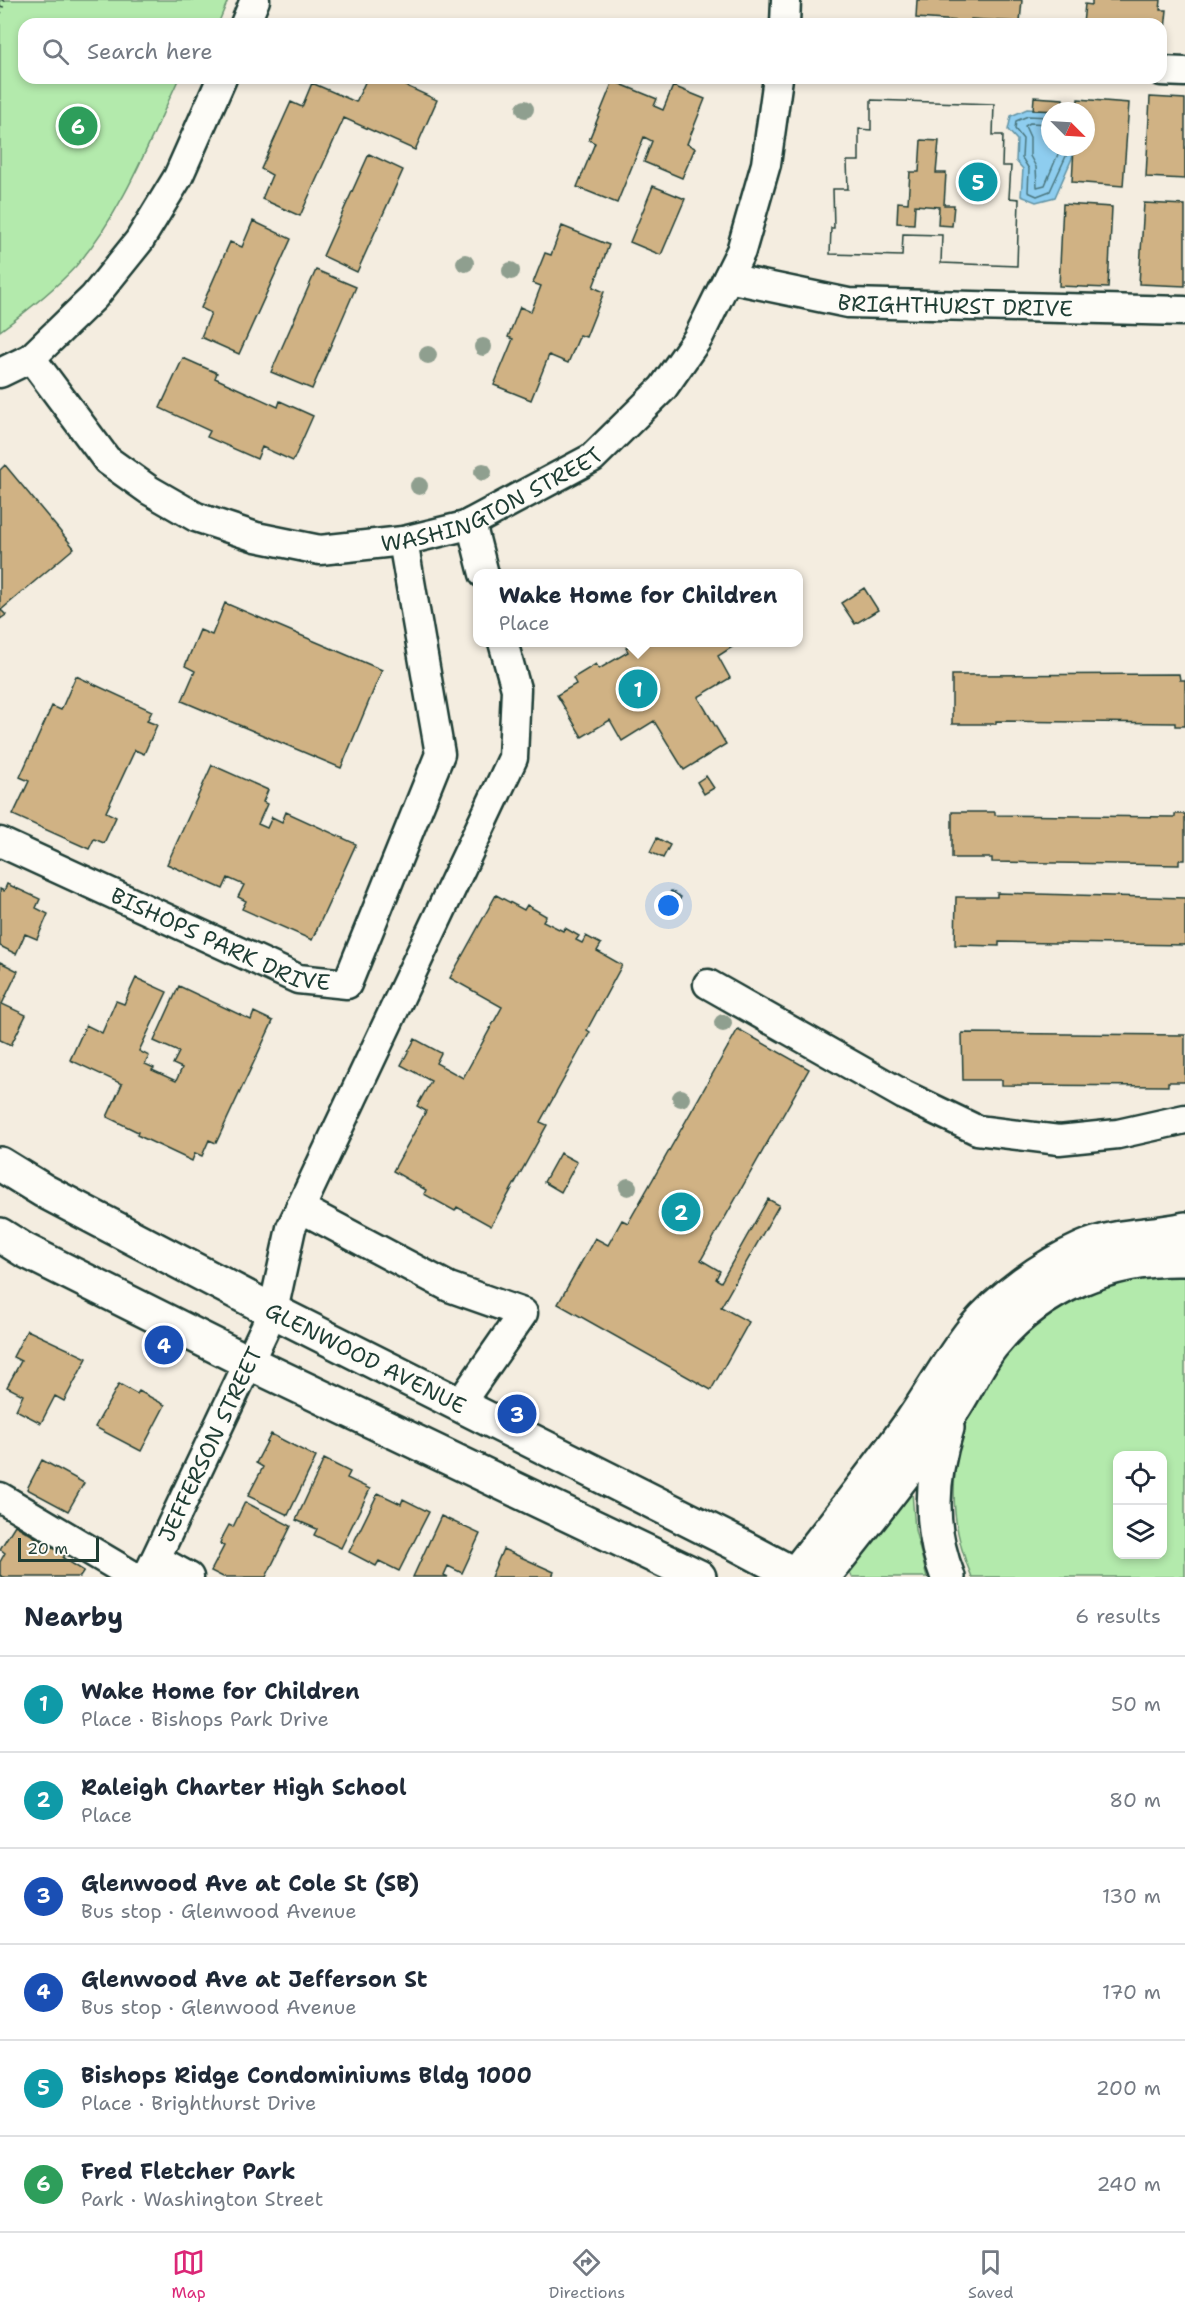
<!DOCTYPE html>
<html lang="en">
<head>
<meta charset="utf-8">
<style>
	body { margin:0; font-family:"Shantell Sans",sans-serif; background:#f6f6f7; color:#1f2937 }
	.controls { position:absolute; right:18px; bottom:18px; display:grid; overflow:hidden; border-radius:12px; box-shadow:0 3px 9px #0003 }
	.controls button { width:54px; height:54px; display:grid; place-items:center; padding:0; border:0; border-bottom:2px solid #e0e1e3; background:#fff; color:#1f2937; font:30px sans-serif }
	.compass { position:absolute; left:1041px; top:102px; width:54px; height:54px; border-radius:50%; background:#fff; box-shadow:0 3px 9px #0003; rotate:114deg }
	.scale { position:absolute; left:18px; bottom:15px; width:81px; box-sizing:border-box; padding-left:6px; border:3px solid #1f3d34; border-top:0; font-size:16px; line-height:21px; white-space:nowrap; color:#1f3d34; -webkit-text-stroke:4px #fdfcf7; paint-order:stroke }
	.you { position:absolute; left:669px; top:906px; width:21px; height:21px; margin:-15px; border:4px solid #fff; border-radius:50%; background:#1a73e8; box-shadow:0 0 0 9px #1a73e833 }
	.badge { display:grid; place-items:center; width:39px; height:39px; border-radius:50%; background:#db2777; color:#fff; font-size:20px; font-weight:700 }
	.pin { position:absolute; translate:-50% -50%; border:3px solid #fff; box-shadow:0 2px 6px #0006 }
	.popup { position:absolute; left:473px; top:569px; width:330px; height:78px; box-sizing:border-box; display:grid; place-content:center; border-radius:12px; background:#fff; filter:drop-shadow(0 2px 4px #0005); font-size:20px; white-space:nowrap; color:#747a83 }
	.popup b { font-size:22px; color:#1f2937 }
	.popup::after { content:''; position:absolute; left:50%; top:100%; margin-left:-12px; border:12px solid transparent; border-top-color:#fff }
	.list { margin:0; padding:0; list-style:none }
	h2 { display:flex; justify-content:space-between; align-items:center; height:78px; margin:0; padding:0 24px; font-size:26px }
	h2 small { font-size:20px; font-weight:400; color:#747a83 }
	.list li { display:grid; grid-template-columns:39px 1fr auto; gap:18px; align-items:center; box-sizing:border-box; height:96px; padding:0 24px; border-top:2px solid #e0e1e3 }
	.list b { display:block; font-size:22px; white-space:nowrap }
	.list p { margin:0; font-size:20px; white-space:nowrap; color:#747a83 }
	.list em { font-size:20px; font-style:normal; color:#747a83 }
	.icon { flex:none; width:33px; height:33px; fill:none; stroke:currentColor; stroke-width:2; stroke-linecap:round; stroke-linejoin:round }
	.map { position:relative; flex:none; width:1185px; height:1577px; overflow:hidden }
	.search { position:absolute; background:#fff; box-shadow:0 3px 9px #0003; left:18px; right:18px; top:18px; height:66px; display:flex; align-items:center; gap:15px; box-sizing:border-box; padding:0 21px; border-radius:18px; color:#747a83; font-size:22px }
	.sheet { height:654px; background:#fff }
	nav { display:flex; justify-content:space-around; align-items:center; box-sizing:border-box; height:84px; border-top:2px solid #e0e1e3; background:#fff; font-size:16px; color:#747a83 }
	nav a { display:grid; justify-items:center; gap:3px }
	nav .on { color:#db2777 }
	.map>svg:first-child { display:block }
	.green { fill:#b3eaac; stroke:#699470; stroke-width:1.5; fill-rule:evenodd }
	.water { fill:#8ecdef; stroke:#6293a4; stroke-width:1.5 }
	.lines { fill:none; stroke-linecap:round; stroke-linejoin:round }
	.shore { stroke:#4b777f; stroke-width:1.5 }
	.building { fill:#d0b284; stroke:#1f3d34; stroke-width:1.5; fill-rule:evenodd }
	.minor-casing { stroke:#1f3d34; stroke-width:33 }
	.major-casing { stroke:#1f3d34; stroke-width:38 }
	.path { stroke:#1f3d34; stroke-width:4; stroke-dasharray:1.5 4.5; stroke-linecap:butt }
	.minor { stroke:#fdfcf7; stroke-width:28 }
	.major { stroke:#fdfcf7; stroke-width:33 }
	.tree { fill:#8f9f8f }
	.labels { text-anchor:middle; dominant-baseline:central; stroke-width:6; stroke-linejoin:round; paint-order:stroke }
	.street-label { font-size:22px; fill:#1f3d34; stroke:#fdfcf7 }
</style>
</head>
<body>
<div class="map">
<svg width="1185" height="1577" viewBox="0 0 1185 1577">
	<rect width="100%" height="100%" fill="#f4ede0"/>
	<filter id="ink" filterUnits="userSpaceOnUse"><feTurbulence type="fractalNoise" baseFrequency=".0167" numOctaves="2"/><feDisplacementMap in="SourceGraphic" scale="12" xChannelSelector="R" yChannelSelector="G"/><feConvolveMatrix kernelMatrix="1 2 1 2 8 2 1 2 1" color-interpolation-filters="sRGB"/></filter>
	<g filter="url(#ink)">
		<path class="green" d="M0,0H228L218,24H24V78H179C149,142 123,212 76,266C54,290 27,311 0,331Z
			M1185,1271V1577H972C923,1466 979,1340 1086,1288C1095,1284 1107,1284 1117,1282C1140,1279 1162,1275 1185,1271ZM1118,1456H1162V1554H1118Z
			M908,1491L912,1492L915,1530L927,1577H852L847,1565Z"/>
		<path class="water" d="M1027,109L1061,111H1050V147H1074L1073,156L1055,197L1036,202L1021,196L1023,169L1016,161L1017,140L1008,130L1011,116Z"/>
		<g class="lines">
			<path class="shore" d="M1050,117L1028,116L1016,121L1015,129L1023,139L1022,158L1029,169L1028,192L1037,196L1050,191L1067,154L1068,147
				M1050,124L1030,123L1025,126L1030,137V156L1036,167L1037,187L1045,185L1061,147"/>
		</g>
		<path class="building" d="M917,0H1022L1020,22L971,19V24H959V21L916,18Z
			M1092,0H1161L1160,10H1167L1164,39H1161V24H1083L1085,4L1092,5Z
			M367,78H389L437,100L415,150L344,118L300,216L262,199L272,175L261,169L291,102L302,107L312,83L356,102Z
			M613,81L657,99L654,106L663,110L673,86L705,99L687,144L695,148L682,178L644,162L652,141L644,137L617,203L577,187L595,143L589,140Z
			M1034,97L1063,99L1062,111L1033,110Z
			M1150,97L1185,99V179L1146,177Z
			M1078,99L1129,103L1123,186L1072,182L1074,147H1086V111H1077Z
			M871,100L994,104L993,135H1003L1002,166H1011L1009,198L1019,199L1017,266L941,263L942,235L903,234L902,256L830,254L831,228H834L833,189H848L847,161H859V129L871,130ZM921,140L939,141L936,173H946L944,205H954L952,226L938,225L939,207L915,205L914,224L897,223L898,202L908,203L910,172H919Z
			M871,100L994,104L993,135H1003L1002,166H1011L1009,198L1019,199L1017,266L941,263L942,235L903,234L902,256L830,254L831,228H834L833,189H848L847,161H859V129L871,130Z
			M369,154L403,170L357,272L323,256Z
			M653,186L685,199L661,255L630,242Z
			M1144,203L1185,205V286L1139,284Z
			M1063,204L1112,207L1108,288L1059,286Z
			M253,221L291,239L239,354L201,337L211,313L201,308L230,242L242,247Z
			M562,226L609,245L593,287L604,292L586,337L580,335L568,363L549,355L531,400L494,385L513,339L508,337L520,307L531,312L541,286L533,283L545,253L551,255Z
			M316,270L356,287L312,389L271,372Z
			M183,358L217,373L215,378L278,407L280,401L313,416L293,461L262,447L257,459L207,437L210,431L160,408Z
			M5,465L74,548L1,610L6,615L0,619V470Z
			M864,588L878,610L855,624L841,603Z
			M225,603L382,670L341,768L182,701L195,671L185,666L200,630L212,635Z
			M635,642H740L718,656L730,678L698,697L726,744L684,770L654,721L622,741L610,720L582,737L557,695L576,684L573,678L596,664L599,669L628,652L626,648Z
			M1179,674L1180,680H1185V726H1175V723L996,721V724H952V675Z
			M76,676L152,711L147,721L157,725L144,754L135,750L106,812L116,817L104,843L94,839L89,849L13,815L29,781L20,777L52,706L61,710Z
			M212,765L268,790L263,802L267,804L258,824L267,828L272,817L282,822L286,812L356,844L312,940L242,909L246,901L238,897L244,885L228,878L223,889L167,864Z
			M706,776L714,788L704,794L697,782Z
			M952,812H995V815L1175,817V814H1185V860H1179V865L992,862V858H952Z
			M657,838L670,845L663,858L650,852Z
			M7,884L40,899L36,908L48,914L37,939L25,934L16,954L0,946V889L4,891Z
			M671,891L681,897L672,914L662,908Z
			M997,893L1185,898V945L999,942V946L955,945L956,897H997Z
			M496,895L524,910L527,905L546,916L543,921L563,931L565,928L579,936L576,940L582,943L586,936L601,944L597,951L622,965L587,1030L590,1032L540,1122L547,1125L491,1226L457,1207L455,1211L424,1194L426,1190L393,1171L426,1111L417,1106L431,1081L401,1065L415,1039L441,1053L436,1063L463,1078L502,1007L450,978Z
			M0,962L18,971L2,1004L26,1015L11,1045L0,1040Z
			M136,978L167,992L139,1051L149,1056L145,1064L154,1068L152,1070L176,1081L182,1068L173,1064L179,1052L154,1041L179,986L251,1020L254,1012L273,1021L216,1143L209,1140L202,1156L195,1153L192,1161L137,1135L138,1132L107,1117L122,1084L70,1060L86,1025L102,1033L116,1001L124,1004Z
			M738,1029L809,1069L701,1260L720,1271L716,1279L721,1282L768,1199L779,1205L721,1307L749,1322L711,1390L558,1304L595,1238L608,1245L622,1220L628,1223Z
			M962,1033L1185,1035V1082H1168V1086L1002,1085V1080H963Z
			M560,1153L577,1162L561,1192L544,1182Z
			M27,1330L87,1358L64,1401L55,1396L41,1423L16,1410L23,1395L7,1387L21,1361L13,1357Z
			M119,1384L137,1394L139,1391L165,1405L141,1451L95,1427Z
			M271,1434L316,1457L288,1515L248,1496L263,1467L256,1463Z
			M324,1459L350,1472L347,1478L370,1489L341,1548L314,1535L317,1529L296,1520Z
			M42,1460L84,1483L68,1511L27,1489Z
			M378,1493L401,1504L403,1499L429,1512L399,1571L379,1561L376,1566L349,1552Z
			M245,1502L291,1526L266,1577H223L211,1571L224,1546L220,1544L221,1540L229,1525L233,1527Z
			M441,1516L480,1534L462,1573L448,1566L444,1575L448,1577H413Z
			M15,1525L65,1555L63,1558L84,1571L80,1577H3L0,1575V1562L5,1553L0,1549Z
			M503,1549L554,1572L552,1577H491Z"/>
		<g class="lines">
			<defs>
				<g id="minor">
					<path d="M245,24L255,0"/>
					<path d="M785,24L786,0"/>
					<path d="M1161,71L1185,72"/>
					<path id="s1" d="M728,278L848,303L1185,311"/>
					<path id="s2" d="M31,358L107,460L149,490L196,517L256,537L320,550L403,541L465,526L592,458L663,388L698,338L741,251L766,164L778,78"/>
					<path d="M0,373L31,358L94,297L139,241L178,177L222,78"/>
					<path d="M471,523L484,574"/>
					<path id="s3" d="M0,842L298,979L347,984L440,754L403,541"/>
					<path d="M708,984L904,1095L977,1130L1059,1140L1118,1134L1185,1119"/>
					<path d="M300,1208L449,1287L523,1313L459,1405"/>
					<path d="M0,1497L135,1577"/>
					<path d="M156,1559L189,1577"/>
					<path id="s4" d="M147,1577L273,1311L291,1228L513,758L516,689L503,642"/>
				</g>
				<g id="major">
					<path id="s5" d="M0,1164L44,1191L273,1311L735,1543L799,1577"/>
					<path d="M0,1235L24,1250L248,1362L699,1577"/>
					<path d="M947,1428C931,1478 928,1527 948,1577"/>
					<path d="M793,1577C833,1526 874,1474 912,1421C933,1391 950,1359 973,1330C1002,1296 1042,1267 1082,1249C1115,1234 1151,1237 1185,1229"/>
					<path d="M823,1577C865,1525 906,1472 946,1419C964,1396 974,1368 992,1345C1039,1287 1111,1257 1185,1259"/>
				</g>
			</defs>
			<use href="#minor" class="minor-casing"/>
			<use href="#major" class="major-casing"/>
			<path class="path" d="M0,13L4,0"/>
			<use href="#minor" class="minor"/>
			<use href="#major" class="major"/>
		</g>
		<g class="tree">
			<circle cx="525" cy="109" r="9"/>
			<circle cx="465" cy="263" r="9"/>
			<circle cx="511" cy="271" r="9"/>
			<circle cx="483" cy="347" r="9"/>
			<circle cx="428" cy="355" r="9"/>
			<circle cx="483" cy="472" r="9"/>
			<circle cx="419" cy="486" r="9"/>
			<circle cx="723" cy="1023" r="9"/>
			<circle cx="681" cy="1098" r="9"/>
			<circle cx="628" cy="1187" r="9"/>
		</g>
	</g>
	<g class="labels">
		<g class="street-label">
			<text stroke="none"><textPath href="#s1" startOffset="230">BRIGHTHURST DRIVE</textPath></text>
			<text stroke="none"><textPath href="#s2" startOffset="543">WASHINGTON STREET</textPath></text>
			<text stroke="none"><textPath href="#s3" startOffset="242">BISHOPS PARK DRIVE</textPath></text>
			<text stroke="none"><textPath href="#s5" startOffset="414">GLENWOOD AVENUE</textPath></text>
			<text stroke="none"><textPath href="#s4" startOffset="147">JEFFERSON STREET</textPath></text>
		</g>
	</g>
</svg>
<div class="controls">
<button><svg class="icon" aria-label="locate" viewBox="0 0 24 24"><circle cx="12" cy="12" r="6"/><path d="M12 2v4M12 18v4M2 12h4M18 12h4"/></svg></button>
<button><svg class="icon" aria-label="layers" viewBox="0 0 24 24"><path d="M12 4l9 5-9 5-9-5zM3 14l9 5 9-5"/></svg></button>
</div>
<svg class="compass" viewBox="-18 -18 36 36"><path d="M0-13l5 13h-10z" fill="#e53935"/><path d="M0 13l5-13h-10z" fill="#747a83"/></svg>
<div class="scale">20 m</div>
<div class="you"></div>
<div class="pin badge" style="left:638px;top:689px;background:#0f9aa8">1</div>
<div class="popup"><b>Wake Home for Children</b>Place</div>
<div class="pin badge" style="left:681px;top:1212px;background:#0f9aa8">2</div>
<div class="pin badge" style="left:517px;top:1414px;background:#1a4fb4">3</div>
<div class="pin badge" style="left:164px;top:1345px;background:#1a4fb4">4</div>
<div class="pin badge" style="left:978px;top:182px;background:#0f9aa8">5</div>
<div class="pin badge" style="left:78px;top:126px;background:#2e9e5b">6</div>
<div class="search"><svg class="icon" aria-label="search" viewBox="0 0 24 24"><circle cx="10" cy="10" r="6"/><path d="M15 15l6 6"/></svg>Search here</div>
</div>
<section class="sheet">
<h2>Nearby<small>6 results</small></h2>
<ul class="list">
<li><span class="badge" style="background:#0f9aa8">1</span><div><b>Wake Home for Children</b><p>Place · Bishops Park Drive</p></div><em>50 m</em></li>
<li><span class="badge" style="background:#0f9aa8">2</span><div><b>Raleigh Charter High School</b><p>Place</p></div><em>80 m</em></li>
<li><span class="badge" style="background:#1a4fb4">3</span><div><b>Glenwood Ave at Cole St (SB)</b><p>Bus stop · Glenwood Avenue</p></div><em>130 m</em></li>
<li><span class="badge" style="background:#1a4fb4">4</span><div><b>Glenwood Ave at Jefferson St</b><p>Bus stop · Glenwood Avenue</p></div><em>170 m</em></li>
<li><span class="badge" style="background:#0f9aa8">5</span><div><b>Bishops Ridge Condominiums Bldg 1000</b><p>Place · Brighthurst Drive</p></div><em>200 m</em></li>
<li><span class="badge" style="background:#2e9e5b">6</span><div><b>Fred Fletcher Park</b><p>Park · Washington Street</p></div><em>240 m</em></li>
</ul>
</section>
<nav>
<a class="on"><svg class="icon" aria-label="map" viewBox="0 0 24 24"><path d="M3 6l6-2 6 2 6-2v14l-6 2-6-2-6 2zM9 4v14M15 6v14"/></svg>Map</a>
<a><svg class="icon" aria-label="directions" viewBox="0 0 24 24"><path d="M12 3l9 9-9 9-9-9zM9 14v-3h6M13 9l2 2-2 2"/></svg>Directions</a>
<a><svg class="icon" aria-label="saved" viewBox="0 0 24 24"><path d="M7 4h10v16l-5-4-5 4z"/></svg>Saved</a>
</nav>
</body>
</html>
